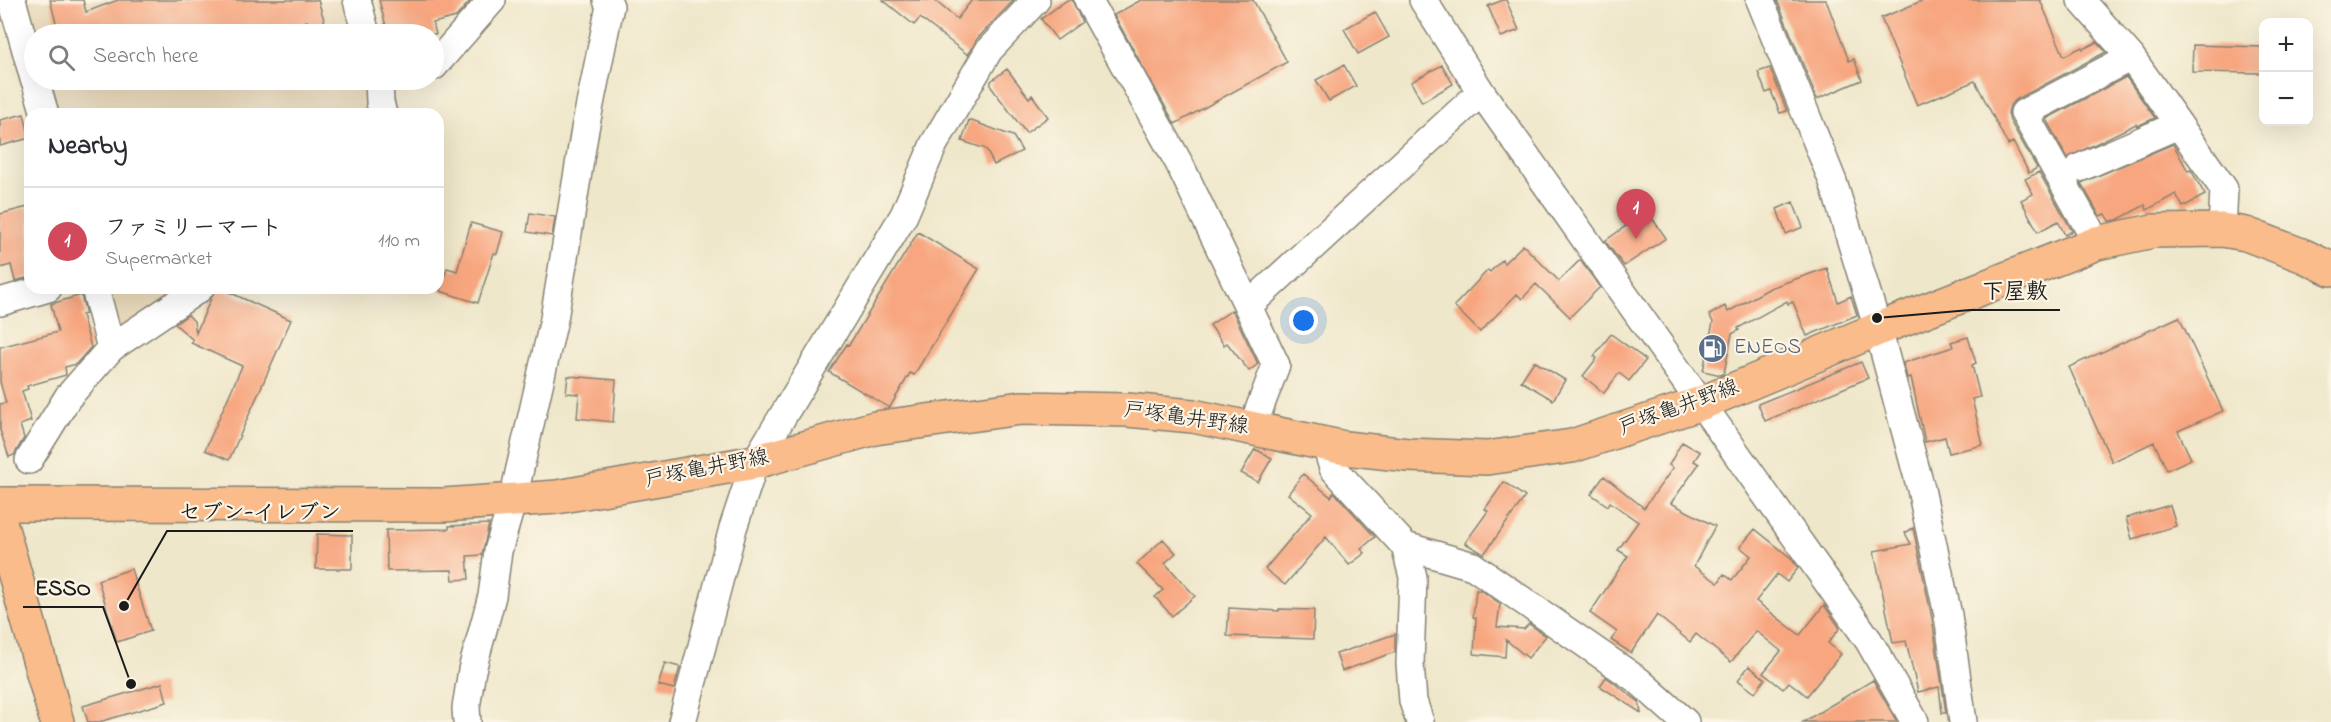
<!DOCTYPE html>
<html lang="en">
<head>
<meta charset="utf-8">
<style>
	body { margin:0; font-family:"Indie Flower","Klee One",sans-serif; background:#f2f2f3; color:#2b2b33 }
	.controls { position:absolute; right:18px; top:18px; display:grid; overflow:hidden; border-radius:12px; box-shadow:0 6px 24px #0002 }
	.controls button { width:54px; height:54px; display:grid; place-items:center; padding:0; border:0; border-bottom:2px solid #e1e1e2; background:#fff; color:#2b2b33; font:30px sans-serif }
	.you { position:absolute; left:1304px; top:321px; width:21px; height:21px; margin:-15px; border:4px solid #fff; border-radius:50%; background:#1a73e8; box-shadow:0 0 0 9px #1a73e833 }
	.badge { display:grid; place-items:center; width:39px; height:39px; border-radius:50%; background:#d1495b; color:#fff; font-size:20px; font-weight:700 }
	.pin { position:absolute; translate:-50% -50px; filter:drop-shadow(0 2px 3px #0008) }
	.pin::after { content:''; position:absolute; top:32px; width:21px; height:18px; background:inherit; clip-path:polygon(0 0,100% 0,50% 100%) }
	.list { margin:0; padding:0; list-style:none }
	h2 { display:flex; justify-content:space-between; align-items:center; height:78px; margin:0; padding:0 24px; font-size:26px }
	h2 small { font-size:20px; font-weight:400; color:#7c7c81 }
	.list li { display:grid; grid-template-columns:39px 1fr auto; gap:18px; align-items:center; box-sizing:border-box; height:108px; padding:0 24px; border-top:2px solid #e1e1e2 }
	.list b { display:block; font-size:22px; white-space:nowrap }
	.list p { margin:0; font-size:20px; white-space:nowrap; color:#7c7c81 }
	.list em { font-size:20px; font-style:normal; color:#7c7c81 }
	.icon { flex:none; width:33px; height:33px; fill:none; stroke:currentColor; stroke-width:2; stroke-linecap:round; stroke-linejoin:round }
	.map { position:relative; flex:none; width:2331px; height:722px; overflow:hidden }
	.search { position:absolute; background:#fff; box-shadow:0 6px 24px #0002; left:24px; top:24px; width:420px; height:66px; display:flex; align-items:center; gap:15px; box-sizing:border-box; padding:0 21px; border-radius:33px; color:#7c7c81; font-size:22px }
	.panel { position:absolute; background:#fff; box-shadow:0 6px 24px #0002; left:24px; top:108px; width:420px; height:186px; border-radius:18px }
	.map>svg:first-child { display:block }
	.built { fill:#e9d9ba }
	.building { fill:#f7a67f }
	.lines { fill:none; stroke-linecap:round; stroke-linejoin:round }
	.minor-casing { stroke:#868273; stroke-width:30 }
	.major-casing { stroke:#868273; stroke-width:36 }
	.highway-casing { stroke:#868273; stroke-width:36 }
	.minor { stroke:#fff; stroke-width:27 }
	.major { stroke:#fabc8b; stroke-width:33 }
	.highway { stroke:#fabc8b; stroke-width:33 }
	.labels { text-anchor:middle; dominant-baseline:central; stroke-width:4.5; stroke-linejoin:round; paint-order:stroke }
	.service-label { font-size:21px; fill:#4e5e75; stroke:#fcf5e5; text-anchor:start }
	.street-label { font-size:21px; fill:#1c1c1c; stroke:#fcf5e5 }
	.leader { fill:none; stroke:#1c1c1c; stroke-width:2 }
	.callout-dot { fill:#1c1c1c; stroke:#fcf5e5; stroke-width:2 }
	.callout-label { font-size:22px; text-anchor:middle; font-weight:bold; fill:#1c1c1c; stroke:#fcf5e5; stroke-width:4.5; stroke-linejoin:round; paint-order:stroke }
</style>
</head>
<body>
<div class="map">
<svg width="2331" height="722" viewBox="0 0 2331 722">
	<rect width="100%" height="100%" fill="#fcf5e5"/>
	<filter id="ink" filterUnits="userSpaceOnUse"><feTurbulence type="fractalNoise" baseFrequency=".0167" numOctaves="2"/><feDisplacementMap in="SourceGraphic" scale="12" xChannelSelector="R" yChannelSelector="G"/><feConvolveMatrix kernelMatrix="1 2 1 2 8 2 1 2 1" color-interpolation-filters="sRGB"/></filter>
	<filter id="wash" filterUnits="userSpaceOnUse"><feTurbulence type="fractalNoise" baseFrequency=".008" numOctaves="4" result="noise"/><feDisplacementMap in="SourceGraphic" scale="24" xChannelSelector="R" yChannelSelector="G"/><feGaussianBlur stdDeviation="1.35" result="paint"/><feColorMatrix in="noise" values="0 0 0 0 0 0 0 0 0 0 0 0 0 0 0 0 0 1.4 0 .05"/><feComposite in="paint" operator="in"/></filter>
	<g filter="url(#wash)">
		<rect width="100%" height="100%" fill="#efe7ca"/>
		<path class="built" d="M22,0H346L355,34H34Z
			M44,80H368L377,114H54Z
			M102,288H191L124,334L114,329Z"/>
		<g id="blocks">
			<path class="building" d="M50,0H83L86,12L118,0H318L325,23L308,27L307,21L258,34H59Z
				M379,0H471L456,17L433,23L436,34H388Z
				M883,0H934L957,19L972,0H1014L977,39L968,55L920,18L914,25Z
				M1067,0H1072L1082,22L1057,40L1041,19Z
				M1141,0H1253L1287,62L1175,124L1114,15Z
				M1503,0H1506L1519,30L1501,37L1488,6Z
				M1777,0H1826L1849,61L1854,59L1862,80L1817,99Z
				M1924,0H2040L2064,56L2082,47L2083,49L2097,42L2106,52L2017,99L2010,105L2008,113L2010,121L2037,168L2029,173L2013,142L2008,145L1975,81L1917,105L1881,18Z
				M1375,12L1389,37L1358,54L1344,29Z
				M2193,45L2264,47V73L2192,72Z
				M1344,65L1356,86L1329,101L1316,80Z
				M1442,65L1453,84L1422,102L1411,82Z
				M1770,68L1787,111L1780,113L1771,91L1766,93L1758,72Z
				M1007,69L1029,98L1032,95L1048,117L1026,133L991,87V81Z
				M2126,77L2155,118L2137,126L2136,124L2067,158L2046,119Z
				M24,114L30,138L0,146V120Z
				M969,120L1013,136L1022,151L994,165L986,149L962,141Z
				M2173,144L2188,171L2191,170L2205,195L2183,207L2176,194L2147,210L2145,205L2117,220L2109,221L2105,214L2100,216L2081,183Z
				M2039,172L2072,231L2065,235L2058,221L2038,232L2021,200L2033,194L2025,179Z
				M1793,202L1803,227L1786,234L1777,209Z
				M28,207L30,216V277L15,281L11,265L0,268V214Z
				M1647,211L1666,238L1624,266L1605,241Z
				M530,213L555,217L552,236L527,232Z
				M471,223L503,232L497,254L494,253L478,303L440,291L447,268L457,271Z
				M918,232L979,269L914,375L910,373L890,407H888L829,372L847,344L849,345Z
				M1523,245L1559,281L1580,260L1600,287L1570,317L1536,284L1522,299L1517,294L1480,332L1454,306L1488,270L1490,272L1502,260L1504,263Z
				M1827,268L1838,302L1851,296L1857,315L1807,336L1793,302L1788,304L1787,301L1738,328L1739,330L1732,334L1724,373L1721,375L1703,371L1713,322L1709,315L1725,306L1728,312L1770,288Z
				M215,289H222L291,320L229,460L205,450L242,366L191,343L193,340L175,324L188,315L194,321L196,333Z
				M81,295L86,314L82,315L91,347L76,364L65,367L66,375L27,386L28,389L22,391L31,421L20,425L24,438L14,455L9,457L0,430V404L6,403L0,382V347L58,332L51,304Z
				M1232,310L1258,364L1249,371L1227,343L1224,345L1210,325Z
				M2179,317L2223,411L2178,431L2191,459L2167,470L2154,442L2112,462L2069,367Z
				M1611,334L1646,360L1629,381L1619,373L1604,393L1583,376L1597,358L1594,356Z
				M1968,337L1976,363L1972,365L1980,397L1972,399L1983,445L1949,453L1945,437L1925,442L1911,377L1907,378L1903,363L1953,347L1951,342Z
				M1534,361L1565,380L1553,400L1521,381Z
				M1861,362L1868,378L1765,421L1758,404Z
				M568,376L616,380L613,422L577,418L579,394L566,393Z
				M1682,442L1700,452L1694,461L1699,464L1671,503L1715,526L1694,566L1718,583L1724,574L1732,580L1751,556L1740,547L1755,529L1791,558L1798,568L1787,582L1777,574L1756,601L1800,635L1824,605L1840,628L1828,643L1841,654L1807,696L1789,682L1783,689L1763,673L1781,651L1756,631L1731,662L1696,634L1690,642L1657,615L1631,653L1611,640L1617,632L1590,613L1628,556L1618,550L1638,522L1610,502L1608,506L1591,494L1604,476L1644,508L1673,468L1669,465Z
				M1255,449L1272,458L1258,482L1241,473Z
				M1303,474L1331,497L1334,492L1375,537L1361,549L1365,553L1349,565L1326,537L1285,585L1265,569L1312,513L1288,494Z
				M1504,482L1525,497L1484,554L1465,543L1488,511L1485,509Z
				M2170,505L2176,526L2132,539L2126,518Z
				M489,524L482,555L467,556L469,579L453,580L452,570L387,571L386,530L449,529V526Z
				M1913,528L1932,618L1946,713H1942L1939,687L1918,692L1906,641L1893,643L1874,551L1911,544L1905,533Z
				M317,534L352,535V569H316Z
				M1163,539L1176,553L1165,563L1195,596L1172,616L1155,597L1163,590L1137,564Z
				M131,569L151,631L117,642L98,580Z
				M1476,590H1481L1500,604L1497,627L1524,629L1529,624L1546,636L1528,658L1506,640L1505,657L1474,654L1476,618L1473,617Z
				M1229,608L1279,611V609L1314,610L1313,639L1227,636Z
				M1395,634V652L1342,671L1336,654Z
				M665,663L680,667L674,689L658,685Z
				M1749,666L1765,679L1755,693L1738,680Z
				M1606,677L1639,702L1641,713L1600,686Z
				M1873,680L1897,722H1803Z
				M162,683L167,702L99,722H88L83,706Z"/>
		</g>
	</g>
	<g filter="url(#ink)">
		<use href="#blocks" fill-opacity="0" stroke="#868273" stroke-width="1.5"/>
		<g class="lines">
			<defs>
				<path id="minor" d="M12,0L34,79
					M357,0L366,34
					M1088,0L1179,163L1276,365L1252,428
					M1423,0L1481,92L1869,641L1915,722
					M1760,0L1833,182L1878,329L1921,489L1948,615L1963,722
					M2081,0L2131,57L2224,189L2222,230
					M434,66L492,0
					M35,80L45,114
					M379,80L380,102L383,114
					M2079,168L2178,125
					M2097,243L2024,113L2131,57
					M95,288L111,348
					M0,302L48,288
					M1248,306L1481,92
					M1326,445L1333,468L1405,546L1473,566L1639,681L1685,722
					M29,460L68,397L111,348L200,288
					M1405,546L1413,577L1410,664L1413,701L1420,722
					M467,722L466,708L472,670L492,596L498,551L513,499L554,319L585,129L610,6L607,0
					M682,722L733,528L755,462L904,215L934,144L989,50L1036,0"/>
				<path id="major" d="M0,504L444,505L557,497L755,462L875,428L1021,408L1127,410L1193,416L1345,448L1408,455L1487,458L1572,446L1702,403L1878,329L2097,243L2153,231L2222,230L2246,234L2304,256L2331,269"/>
				<path id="highway" d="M0,522L57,722"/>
			</defs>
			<use href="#minor" class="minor-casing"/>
			<use href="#major" class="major-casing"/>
			<use href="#highway" class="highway-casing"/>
			<use href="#minor" class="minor"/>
			<use href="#major" class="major"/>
			<use href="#highway" class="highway"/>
		</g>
	</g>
	<defs>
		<symbol id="fuel-disc" viewBox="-11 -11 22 22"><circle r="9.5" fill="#5c6f8a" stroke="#fcf5e5"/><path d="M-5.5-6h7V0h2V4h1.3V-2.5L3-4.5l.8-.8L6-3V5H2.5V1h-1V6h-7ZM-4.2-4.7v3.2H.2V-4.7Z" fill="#fff"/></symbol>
	</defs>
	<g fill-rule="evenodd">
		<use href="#fuel-disc" x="1696" y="332" width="33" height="33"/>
	</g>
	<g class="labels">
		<g class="service-label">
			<text x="1734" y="348">ENEOS</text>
		</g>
		<g class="street-label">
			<text transform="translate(1679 408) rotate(-20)">戸塚亀井野線</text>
			<text transform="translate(1186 419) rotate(8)">戸塚亀井野線</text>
			<text transform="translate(707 469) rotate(-11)">戸塚亀井野線</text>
		</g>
	</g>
	<path class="leader" d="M1877 318L1970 310H2060M124 606L167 531H353M131 684L103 607H23"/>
	<g class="callout-dot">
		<circle cx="1877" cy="318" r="6"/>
		<circle cx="124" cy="606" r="6"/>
		<circle cx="131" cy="684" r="6"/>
	</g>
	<g class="callout-label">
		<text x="2015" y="298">下屋敷</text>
		<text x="260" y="519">セブン-イレブン</text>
		<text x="63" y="595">ESSO</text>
	</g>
</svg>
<div class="controls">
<button>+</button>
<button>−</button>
</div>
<div class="you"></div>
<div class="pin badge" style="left:1636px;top:239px">1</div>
<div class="search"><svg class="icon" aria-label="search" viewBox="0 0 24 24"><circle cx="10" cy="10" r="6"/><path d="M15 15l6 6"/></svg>Search here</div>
<section class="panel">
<h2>Nearby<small></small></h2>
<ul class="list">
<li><span class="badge">1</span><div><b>ファミリーマート</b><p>Supermarket</p></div><em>110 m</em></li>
</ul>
</section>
</div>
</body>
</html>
